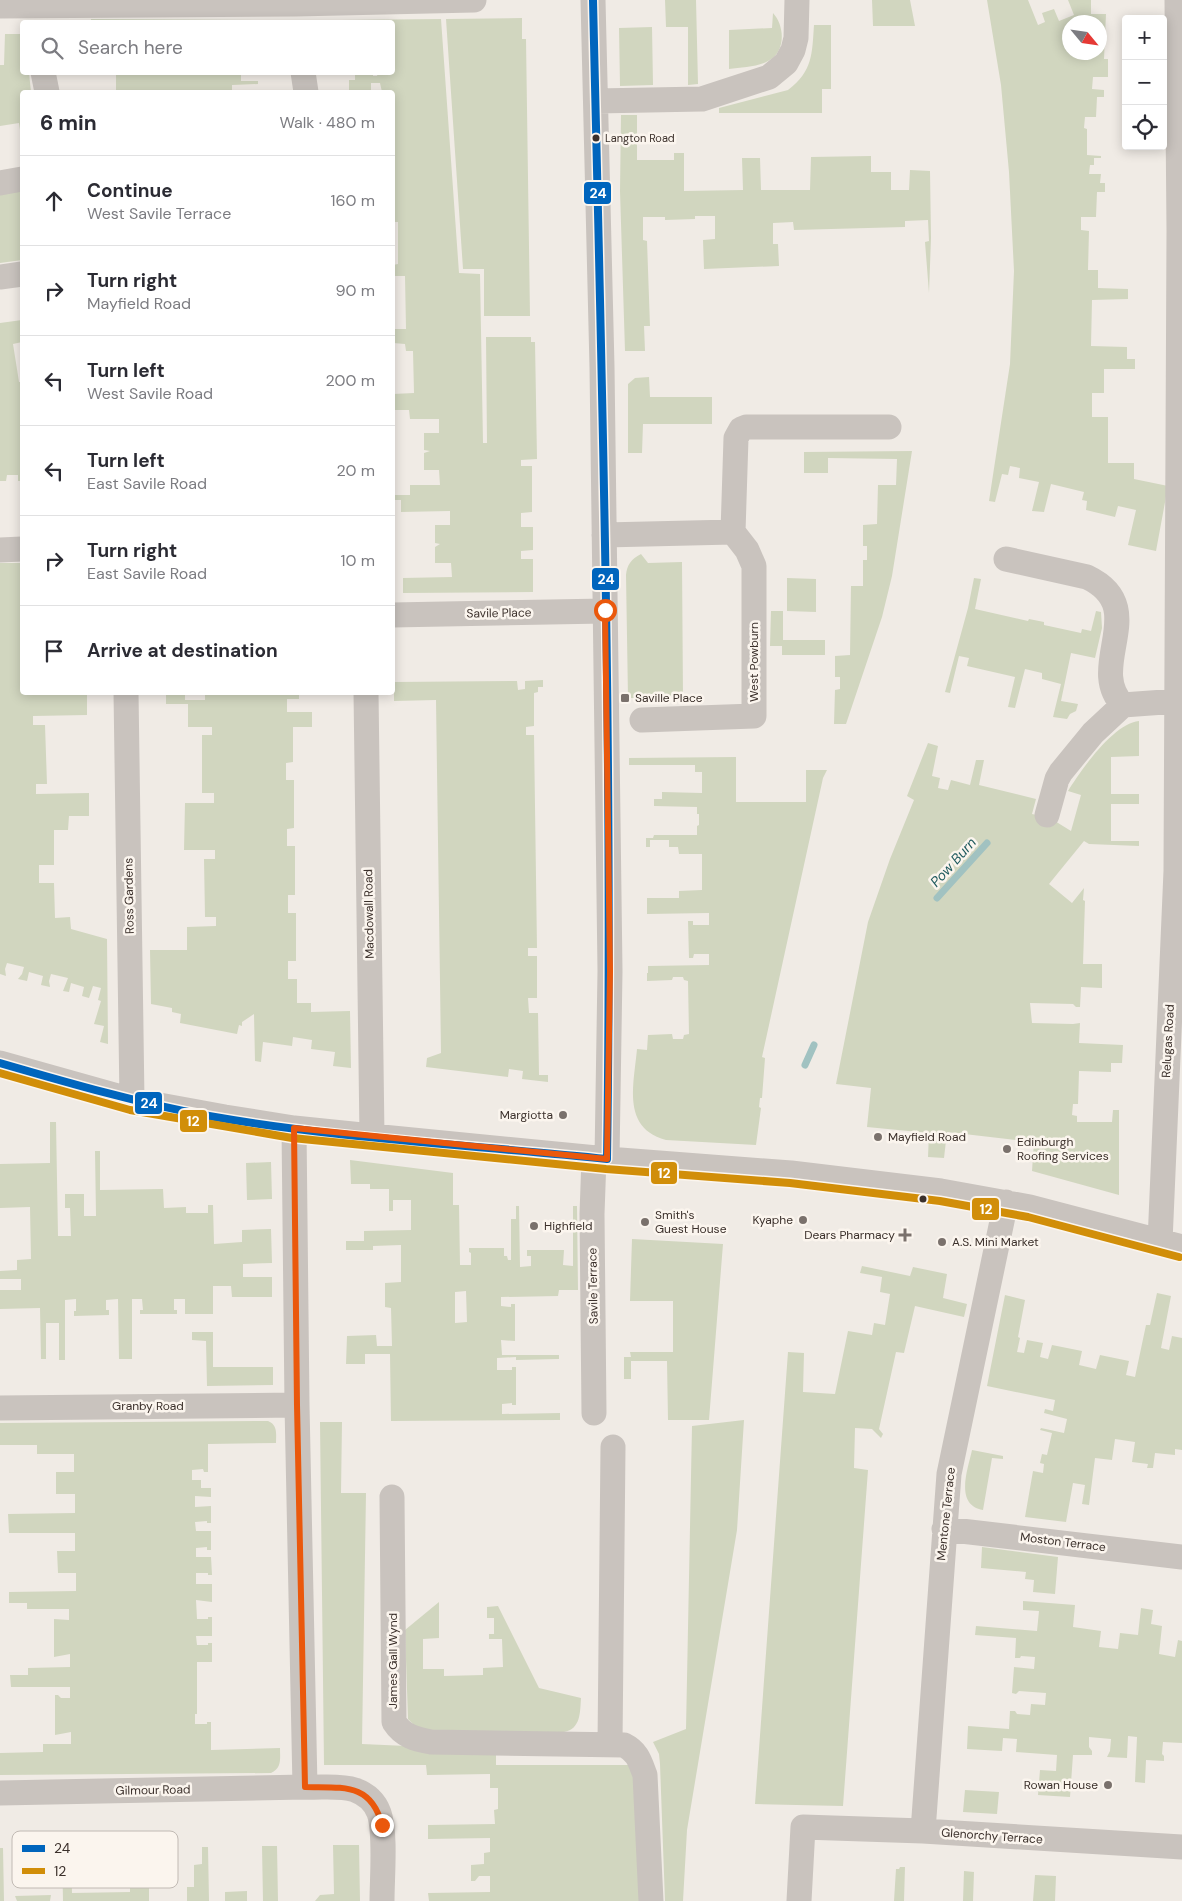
<!DOCTYPE html>
<html lang="en">
<head>
<meta charset="utf-8">
<style>
	body { margin:0; font-family:"DM Sans",sans-serif; background:#f7f7f7; color:#2b2b33 }
	.controls { position:absolute; right:15px; top:15px; display:grid; overflow:hidden; border-radius:5px; box-shadow:0 2px 12px #0003 }
	.controls button { width:45px; height:45px; display:grid; place-items:center; padding:0; border:0; border-bottom:1px solid #e1e1e2; background:#fff; color:#2b2b33; font:25px sans-serif }
	.compass { position:absolute; left:1062px; top:15px; width:45px; height:45px; border-radius:50%; background:#fff; box-shadow:0 2px 12px #0003; rotate:119deg }
	.stop { position:absolute; width:15px; height:15px; margin:-11px; border:4px solid #ea580c; border-radius:50%; background:#fff }
	.stop.end { background:#ea580c; border-color:#fff; box-shadow:0 1px 5px #0008 }
	.list { margin:0; padding:0; list-style:none }
	h2 { display:flex; justify-content:space-between; align-items:center; height:65px; margin:0; padding:0 20px; font-size:21px }
	h2 small { font-size:16px; font-weight:400; color:#7c7c81 }
	.list li { display:grid; grid-template-columns:32px 1fr auto; gap:15px; align-items:center; box-sizing:border-box; height:90px; padding:0 20px; border-top:1px solid #e1e1e2 }
	.list b { display:block; font-size:19px; white-space:nowrap }
	.list p { margin:0; font-size:16px; white-space:nowrap; color:#7c7c81 }
	.list em { font-size:16px; font-style:normal; color:#7c7c81 }
	.icon { flex:none; width:28px; height:28px; fill:none; stroke:currentColor; stroke-width:2; stroke-linecap:round; stroke-linejoin:round }
	.map { position:relative; flex:none; width:1182px; height:1901px; overflow:hidden }
	.search { position:absolute; background:#fff; box-shadow:0 2px 12px #0003; left:20px; top:20px; width:375px; height:55px; display:flex; align-items:center; gap:12px; box-sizing:border-box; padding:0 18px; border-radius:5px; color:#7c7c81; font-size:19px }
	.panel { position:absolute; background:#fff; box-shadow:0 2px 12px #0003; left:20px; top:90px; width:375px; height:605px; border-radius:5px }
	.map>svg:first-child { display:block }
	.green { fill:#d1d6bf; fill-rule:evenodd }
	.lines { fill:none; stroke-linecap:round; stroke-linejoin:round }
	.stream { stroke:#a1c2c1; stroke-width:7 }
	.minor { stroke:#c9c3be; stroke-width:25 }
	.bus-1-casing { stroke:#fbf5ee; stroke-width:11 }
	.bus-2-casing { stroke:#fbf5ee; stroke-width:11 }
	.bus-1 { stroke:#0065bd; stroke-width:8 }
	.bus-2 { stroke:#d18e09; stroke-width:8 }
	.route { stroke:#ea580c; stroke-width:6 }
	.bus-dot { fill:#3b302b; stroke:#fbf5ee; stroke-width:2 }
	.poi-dot { fill:#7a716c; stroke:#fbf5ee; stroke-width:2 }
	.labels { text-anchor:middle; dominant-baseline:central; stroke-width:5; stroke-linejoin:round; paint-order:stroke }
	.bus-label { font-size:11px; fill:#3b302b; stroke:#fbf5ee; text-anchor:start }
	.street-label { font-size:12px; fill:#3b302b; stroke:#fbf5ee }
	.poi-label { font-size:12px; fill:#3b302b; stroke:#fbf5ee; text-anchor:start }
	.water-label { font-size:14px; font-style:italic; fill:#1f5a5e; stroke:#fbf5ee }
	.key { fill:#fbf5ee; stroke:#c1bab4; stroke-width:1 }
	.key-label { font-size:14px; fill:#3b302b }
	.line-badge { stroke:#fbf5ee; stroke-width:2 }
	.badge-label { font-size:14px; text-anchor:middle; font-weight:bold; fill:#fff }
</style>
</head>
<body>
<div class="map">
<svg width="1182" height="1901" viewBox="0 0 1182 1901">
	<rect width="100%" height="100%" fill="#f0ebe5"/>
	<path class="green" d="M665,0H696L698,84L688,85V27H666Z
		M872,0H910L915,26H873Z
		M987,0H1028L1038,25L1045,22L1042,13L1054,9L1059,21L1074,15L1068,0H1091V14H1106L1104,59H1108V77H1093L1092,89L1104,90V97H1097L1096,117H1085L1084,128L1087,129V155L1101,156V158H1094V165H1090L1089,174H1101L1100,183H1105V192H1097L1096,217H1081V230L1089,231L1088,270H1098V288L1128,289V299L1092,300L1091,346L1127,347V359H1135V369H1104V393H1092V417H1108V463H1134V479L1168,486L1156,551L1128,545L1136,510L1118,506L1115,517L1086,510L1087,501L1082,500L1084,492L1051,484L1044,512L1032,511L1039,482L1019,478L1020,468L1010,466L1008,475L1002,474L995,502L989,501L1010,364L1014,271L1009,172L1001,85ZM1070,22H1100V52H1070Z
		M773,13C785,26 786,52 768,61C758,67 741,67 729,69V30L772,28Z
		M522,18V39H526L530,316H484V269H463L446,19Z
		M91,19L255,20V22H91Z
		M441,19L459,273L480,274L483,443H487L486,337H531V342H535L537,459L521,460V466H532V512L521,513V527H533V550L521,551V559H533V592L403,593V578L452,577L451,563H435V547L440,544L435,543V525H450V511L401,512V500H393V495H410V485H440L439,470H424V453L430,451L424,450V433H439V419H410L409,410H393V394L414,393L413,351H406L405,344L393,343V329H406L405,276H393V265L398,264V222H392V175H394L392,167V92H382L380,83H371V91H349V80H355V74L373,73V76H377L378,73L392,72V22H341V20Z
		M814,25H831V89H822V113H719V108L788,90C813,71 812,54 814,25Z
		M652,27L653,85L620,86L619,28Z
		M5,34H22V72L29,73L31,92H22V143L19,123L0,126V65H4Z
		M116,73H221V74H241V81H258V84L232,85V92H116Z
		M621,115H637V160H674V153H684V191L743,190L742,158H760L761,190H810L811,157L871,156V172H891V190H909L910,170L930,171L931,238L929,293L925,242L929,241L928,220L905,221V227L794,230L793,222L773,223V244H778L779,266L704,269L703,240L715,239V216H695V219L665,220V217H643V240L647,241L650,326H644L645,351H625L620,191Z
		M22,189V260L0,263V193Z
		M22,320V342L13,344L19,382H22V481H18V475H7L6,481H0V323Z
		M649,377L650,397H712V424H643L642,453H628V384L635,378Z
		M912,451L892,576L882,617L846,724H834L835,690L840,689V677H835V656L850,655L851,586H863V560H867V546H863V525L877,524L878,485H896L897,459L828,458V473H804V452Z
		M641,554L648,563L682,562L683,698H628L626,575C627,565 631,559 641,554Z
		M0,563H22V692L87,693V715L33,716V725H45L47,784H36V794L89,793V816H69L68,830H54V865H39V883H54L55,918L70,917L71,929L107,939L108,1044L100,1042L104,1026L94,1024L101,1001L98,1000L101,988L93,986L89,998L82,996L84,987L71,983L69,992L63,991L68,978L51,974L49,981L50,987L41,985L43,976L29,972L27,981L18,979L22,974L24,967L7,963L5,969L6,976L0,974Z
		M787,578L816,579V612L787,611Z
		M974,578L981,579L975,609L1028,621L1029,619L1044,622V625L1081,633L1082,629L1091,631L1096,611L1101,612L1102,628L1095,658L1071,653L1061,701L1078,704L1076,711L1070,714L1067,719L1053,717L1061,684L1042,679V673L1025,669L1015,708L1008,707L1015,677L967,666L969,658L959,656L950,693L945,692L968,608Z
		M771,611H783V640H825V655H782V646H770Z
		M543,680V687H538V692L534,693V726L526,727V735H534L537,948H528V956H537V998H528L529,1013H538L539,1075H548V1082L522,1079L523,1071L509,1069L508,1077L426,1067L427,1058L441,1053L436,700L394,701V682L517,681L518,690L525,689V681Z
		M166,693H185V700H205V693H299V699H287V712H312V727H293V762L286,763V780H294V828L287,829V846H295V895H288V913H296V961H288V979H297V1003H311V1012L350,1011L351,1068L333,1066L335,1052L311,1049L312,1040L293,1037L292,1046L263,1042L261,1062L255,1061L254,1014L242,1022V1026L239,1025L237,1034L180,1023L181,1014L172,1012V1008L151,1004L150,950H187V927L216,926V917H205L204,859H215V850H184L185,803H214V793H202V735H212V727H188V704H166Z
		M1139,721V756L1111,757V794H1139V804H1111V841H1139V846L1089,844L1084,841L1049,884L1072,903L1084,888L1083,900L1085,901L1083,964H1102V988L1081,987L1080,1007H1076L1073,1004L1030,1003L1032,1023L1073,1024L1080,1023L1079,1043L1123,1045L1122,1063H1111V1072L1079,1071L1078,1104H1073L1072,1115L1077,1116V1122H1112L1113,1110H1119V1195L1032,1171L1034,1142L947,1132L944,1158L928,1157L929,1133L867,1127L871,1088L836,1084L868,922L890,859L914,800L907,796L928,743L938,746L932,776L940,778L938,788L948,790L951,780L970,785L976,760H984L979,785L1036,799L1032,814L1050,818L1071,831L1081,795L1068,791C1081,770 1114,723 1139,721Z
		M736,757V802H806V770H827L823,778L762,1057L765,1058L762,1098H760L759,1107L761,1108L756,1145L666,1140C621,1128 634,1084 637,1049L647,1050L648,1035L672,1034L673,1039H683L684,1035L689,1034L688,981L684,980L683,977H673L672,980L647,981V973H648V966L709,965V954H694L693,958H689L688,921H693V925H709V913L647,914V898H679V891L702,890V854H679L678,847H669V840H650V847H646V838H653L654,835H697V826L699,825V814H697V807L654,806V799H662V792L702,793V772H695V765H629V758Z
		M50,1122H56L58,1236H71L70,1208H65V1194H84V1216H96L95,1151H100V1190L163,1189L164,1208L186,1207V1213H208V1205H213L214,1244L242,1242V1230L271,1229L272,1263L243,1264V1277H272V1297H232L231,1286H213V1314H185V1299H174V1310H177V1314H140V1310H143L142,1299H132V1359H119L118,1299L106,1300V1310H109V1315L74,1316V1311H76V1299L65,1300V1360H59V1323H46V1359H41L40,1308L0,1309V1290H21V1279H0V1271L17,1270V1260L31,1259L30,1207L0,1208V1164L50,1163Z
		M350,1160L453,1173V1205H459L460,1265H471V1253L469,1252V1248H504V1256H507L508,1260H511V1219H516V1206H519L520,1267L531,1266V1256H527V1250H564L563,1265L573,1266V1206H577L578,1290H559L558,1296L501,1297V1306L511,1307V1304H515V1341L501,1340L502,1355H559V1359L516,1360V1357L497,1358V1370H512V1367H516V1405H512V1403L502,1404V1414L560,1413V1420L391,1421L390,1354H365V1364H346L347,1336L376,1335L377,1346H392L391,1308L385,1307V1283L401,1282V1245L373,1246V1250H346V1241H364V1231L411,1230V1200H393V1211H389V1189H370V1184H351ZM466,1291L467,1322L455,1323V1292Z
		M271,1162L272,1199L247,1200L246,1163Z
		M632,1239L723,1244L709,1420H668L667,1361H631V1379H624V1357H631L630,1352H673V1301H630Z
		M862,1266L910,1276L913,1267L947,1274L943,1298L967,1304L964,1317L915,1306L904,1353L896,1352L879,1429L883,1434L881,1438L872,1429L855,1428L854,1468L868,1470L843,1806L755,1804L788,1352L804,1353L803,1392L835,1394L848,1331L872,1335L874,1323L885,1325L890,1294L880,1292L882,1277L860,1273Z
		M1157,1293L1171,1296L1161,1348L1169,1350L1172,1336L1182,1338V1450L1175,1449V1455L1155,1453L1153,1468H1147L1148,1464L1132,1462L1135,1442L1115,1439L1112,1460L1095,1458L1089,1505L1082,1504L1085,1485L1073,1483L1066,1522L1025,1517L1033,1471L1043,1473L1044,1464L1040,1463L1042,1454L1047,1455L1052,1433L1040,1430L1041,1428L1064,1433L1067,1419L1044,1413L1045,1409L1053,1411L1055,1400L987,1386L1005,1295L1025,1300L1018,1337L1020,1338L1017,1352L1024,1353L1027,1340L1043,1343L1040,1357L1048,1359L1052,1345L1082,1351L1079,1365L1096,1369L1100,1355L1129,1361L1126,1375L1135,1377L1146,1325H1150Z
		M192,1332H213V1367H273V1385L207,1386L206,1341L192,1340Z
		M744,1420L737,1530L687,1830L683,1901H665L660,1764L659,1754L653,1742L686,1729L692,1426Z
		M268,1421C278,1425 276,1434 276,1443L208,1444V1472H204L203,1469L192,1470V1480H201V1488H211V1497L195,1496V1507L211,1506V1523H207V1521L195,1522L196,1531H211V1550H207V1547L196,1548V1557H211L212,1575H208V1573H196V1584H212V1602L196,1600L197,1619H208V1617H212V1636H196L197,1645H208V1643H212V1662H197V1714H195V1724H207V1722H211V1750L280,1748C280,1759 282,1768 271,1773L0,1775V1753L43,1752V1744H71V1732L55,1735V1695H58L61,1698H70V1687H11L10,1675H28V1668L70,1667V1654L54,1657V1619L69,1620V1609H27V1603H9V1592L76,1591V1573H58L57,1551H75V1533H9L8,1514L75,1513V1494H56V1472H74V1454H37V1445H0V1423Z
		M320,1422H342L341,1493H366L362,1744L496,1750V1765H633L642,1901H429L428,1893L490,1892V1876H479L475,1881H471V1865L484,1864V1853L490,1852V1838L428,1839V1825L495,1824L494,1810L498,1809V1788H490V1774L427,1775L426,1765H324Z
		M972,1450L1003,1456V1459L992,1458L983,1510C954,1505 968,1469 972,1450Z
		M982,1547L1058,1557L1055,1594L1033,1592L1034,1580L1025,1579L1026,1572L981,1568Z
		M1023,1601L1075,1605L1073,1627L1101,1631L1099,1647L1118,1649L1120,1633L1138,1635L1141,1608L1153,1610L1151,1624L1162,1626L1159,1654L1175,1657L1178,1640L1182,1641V1743L1163,1742L1162,1754L1164,1756V1761L1146,1760L1145,1783L1135,1782L1137,1737L1128,1736L1127,1758L1107,1757L1110,1751L1111,1739L1089,1737V1747L1092,1751V1755H1073L1070,1797L1038,1795L1040,1770L1056,1771L1057,1755L1016,1752L1017,1739L1003,1738L1002,1751L967,1749L968,1726L1009,1729L1010,1711H1015L1017,1714L1030,1715L1031,1704L1045,1705L1046,1693L1019,1691L1016,1694L1012,1693L1014,1667L1034,1669L1035,1657L1021,1656L1020,1658H1015L1016,1638L975,1635L976,1626L1037,1631L1039,1611L1023,1610Z
		M439,1602V1638L423,1639V1669H444V1676L483,1675V1668L503,1667L502,1639H489V1634H494V1618H487V1607L498,1606L539,1688L581,1698C580,1712 581,1729 564,1732H421L408,1719L405,1630Z
		M965,1790L999,1792L997,1814L963,1812Z
		M333,1845H359L360,1901H315L320,1895L334,1894Z
		M262,1846H277L278,1901H263Z
		M62,1847H71L72,1893L130,1892V1847H142L143,1888H149V1901H63Z
		M202,1847H208L209,1901H187V1887H194V1865L202,1864Z
		M0,1848H3L4,1901H0Z
		M900,1867H905L904,1901H894L896,1869H899Z
		M964,1871L974,1872L973,1901H963Z
		M1035,1875L1056,1876L1055,1901H1033Z
		M247,1891V1901H225V1892Z
		M51,1895L50,1901H17L15,1896Z"/>
	<g class="lines">
		<path class="stream" d="M937,898L987,843
			M805,1065L814,1045"/>
		<path class="minor" d="M593,0L602,367L610,971L607,1159
			M0,6L296,4L474,0
			M43,72L47,92
			M303,72L306,92
			M596,101L702,99L769,77L786,63L793,50L796,38L797,0
			M0,183L22,179
			M0,277L22,274
			M604,535L733,532
			M0,550L22,549
			M1006,559L1087,577C1152,608 1085,666 1123,705L1178,701
			M392,615L605,611
			M126,692L132,1100
			M366,692L372,1136
			M642,720L754,716V566L747,550L733,532L736,438L741,429L746,427H889
			M1047,815L1057,779L1061,772L1093,733L1123,705
			M0,1063L132,1100L225,1117L294,1128L372,1136L607,1159L791,1173L941,1191L1030,1207L1182,1247
			M294,1128L297,1405L305,1787
			M1160,1242L1176,871L1179,231L1177,0
			M0,1408L297,1405
			M594,1413L592,1214L594,1158
			M392,1497L394,1722C403,1736 415,1739 431,1742L624,1745C638,1752 640,1762 645,1775L651,1901
			M944,1529L1182,1557
			M610,1744L613,1447
			M0,1793L305,1787C321,1788 340,1785 355,1790C366,1794 375,1802 379,1813C386,1833 382,1878 382,1901
			M923,1831L949,1474L1006,1202
			M799,1901L803,1827L923,1831L1182,1847"/>
		<defs>
			<path id="bus-1" d="M593,0C602,386 613,773 607,1159
				M0,1063C69,1083 138,1103 209,1116C340,1139 474,1145 607,1159"/>
			<path id="bus-2" d="M0,1073L130,1110L292,1138L606,1169L790,1183L940,1201L1028,1217L1179,1257"/>
		</defs>
		<use href="#bus-1" class="bus-1-casing"/>
		<use href="#bus-2" class="bus-2-casing"/>
		<use href="#bus-1" class="bus-1"/>
		<use href="#bus-2" class="bus-2"/>
	</g>
	<g class="lines">
		<path class="route" d="M382,1825C371,1782 342,1788 305,1787L297,1405L294,1128L607,1159L610,971L605,610"/>
	</g>
	<g class="bus-dot">
		<circle cx="596" cy="138" r="4.5"/>
		<circle cx="923" cy="1199" r="4.5"/>
	</g>
	<g class="poi-dot">
		<rect x="620" y="693" width="10" height="10" rx="2.5"/>
		<circle cx="563" cy="1115" r="5"/>
		<circle cx="878" cy="1137" r="5"/>
		<circle cx="1007" cy="1149" r="5"/>
		<circle cx="803" cy="1220" r="5"/>
		<circle cx="645" cy="1222" r="5"/>
		<circle cx="534" cy="1226" r="5"/>
		<path d="M902.5 1227.5h5v5h5v5h-5v5h-5v-5h-5v-5h5z"/>
		<circle cx="942" cy="1242" r="5"/>
		<circle cx="1108" cy="1785" r="5"/>
	</g>
	<g class="labels">
		<g class="bus-label">
			<text x="605" y="138">Langton Road</text>
		</g>
		<g class="street-label">
			<text transform="translate(499 613) rotate(-1)">Savile Place</text>
			<text transform="translate(754 662) rotate(-90)">West Powburn</text>
			<text transform="translate(129 896) rotate(-91)">Ross Gardens</text>
			<text transform="translate(369 914) rotate(-91)">Macdowall Road</text>
			<text transform="translate(1168 1041) rotate(-87)">Relugas Road</text>
			<text transform="translate(593 1286) rotate(-91)">Savile Terrace</text>
			<text x="148" y="1406">Granby Road</text>
			<text transform="translate(946 1514) rotate(-84)">Mentone Terrace</text>
			<text transform="translate(1063 1542) rotate(7)">Moston Terrace</text>
			<text transform="translate(393 1661) rotate(-90)">James Gall Wynd</text>
			<text transform="translate(153 1790) rotate(-1)">Gilmour Road</text>
			<text transform="translate(992 1836) rotate(4)">Glenorchy Terrace</text>
		</g>
		<g class="poi-label">
			<text x="635" y="698">Saville Place</text>
			<text x="553" y="1115" text-anchor="end">Margiotta</text>
			<text x="888" y="1137">Mayfield Road</text>
			<text x="1017" y="1142">Edinburgh<tspan x="1017" dy="14">Roofing Services</tspan></text>
			<text x="655" y="1215">Smith's<tspan x="655" dy="14">Guest House</tspan></text>
			<text x="793" y="1220" text-anchor="end">Kyaphe</text>
			<text x="544" y="1226">Highfield</text>
			<text x="895" y="1235" text-anchor="end">Dears Pharmacy</text>
			<text x="952" y="1242">A.S. Mini Market</text>
			<text x="1098" y="1785" text-anchor="end">Rowan House</text>
		</g>
		<g class="water-label">
			<text transform="translate(953 862) rotate(-48)">Pow Burn</text>
		</g>
	</g>
	<rect x="12" y="1831" width="166" height="57" rx="8" class="key"/>
	<rect x="22" y="1845" width="23" height="7" fill="#0065bd"/>
	<rect x="22" y="1868" width="23" height="6" fill="#d18e09"/>
	<g class="key-label">
		<text x="54" y="1853">24</text>
		<text x="54" y="1876">12</text>
	</g>
	<g class="line-badge">
		<rect x="583" y="181" width="29" height="24" rx="5" fill="#0065bd"/>
		<rect x="591" y="567" width="29" height="24" rx="5" fill="#0065bd"/>
		<rect x="134" y="1091" width="29" height="24" rx="5" fill="#0065bd"/>
		<rect x="179" y="1109" width="29" height="24" rx="5" fill="#d18e09"/>
		<rect x="650" y="1161" width="28" height="24" rx="5" fill="#d18e09"/>
		<rect x="971" y="1197" width="29" height="24" rx="5" fill="#d18e09"/>
	</g>
	<g class="badge-label">
		<text x="598" y="198">24</text>
		<text x="606" y="584">24</text>
		<text x="149" y="1108">24</text>
		<text x="193" y="1126">12</text>
		<text x="664" y="1178">12</text>
		<text x="986" y="1214">12</text>
	</g>
</svg>
<div class="controls">
<button>+</button>
<button>−</button>
<button><svg class="icon" aria-label="locate" viewBox="0 0 24 24"><circle cx="12" cy="12" r="6"/><path d="M12 2v4M12 18v4M2 12h4M18 12h4"/></svg></button>
</div>
<svg class="compass" viewBox="-18 -18 36 36"><path d="M0-13l5 13h-10z" fill="#e53935"/><path d="M0 13l5-13h-10z" fill="#7c7c81"/></svg>
<div class="stop" style="left:605px;top:610px"></div>
<div class="stop end" style="left:382px;top:1825px"></div>
<div class="search"><svg class="icon" aria-label="search" viewBox="0 0 24 24"><circle cx="10" cy="10" r="6"/><path d="M15 15l6 6"/></svg>Search here</div>
<section class="panel">
<h2>6 min<small>Walk · 480 m</small></h2>
<ul class="list">
<li><svg class="icon" aria-label="ahead" viewBox="0 0 24 24"><path d="M12 20V5M6 11l6-6 6 6"/></svg><div><b>Continue</b><p>West Savile Terrace</p></div><em>160 m</em></li>
<li><svg class="icon" aria-label="right" viewBox="0 0 24 24"><path d="M7 20v-9h11M14 6l5 5-5 5"/></svg><div><b>Turn right</b><p>Mayfield Road</p></div><em>90 m</em></li>
<li><svg class="icon" aria-label="left" viewBox="0 0 24 24"><path d="M17 20v-9H6M10 6l-5 5 5 5"/></svg><div><b>Turn left</b><p>West Savile Road</p></div><em>200 m</em></li>
<li><svg class="icon" aria-label="left" viewBox="0 0 24 24"><path d="M17 20v-9H6M10 6l-5 5 5 5"/></svg><div><b>Turn left</b><p>East Savile Road</p></div><em>20 m</em></li>
<li><svg class="icon" aria-label="right" viewBox="0 0 24 24"><path d="M7 20v-9h11M14 6l5 5-5 5"/></svg><div><b>Turn right</b><p>East Savile Road</p></div><em>10 m</em></li>
<li><svg class="icon" aria-label="arrive" viewBox="0 0 24 24"><path d="M6 21V4h12l-3 4 3 4H6"/></svg><div><b>Arrive at destination</b></div></li>
</ul>
</section>
</div>
</body>
</html>
